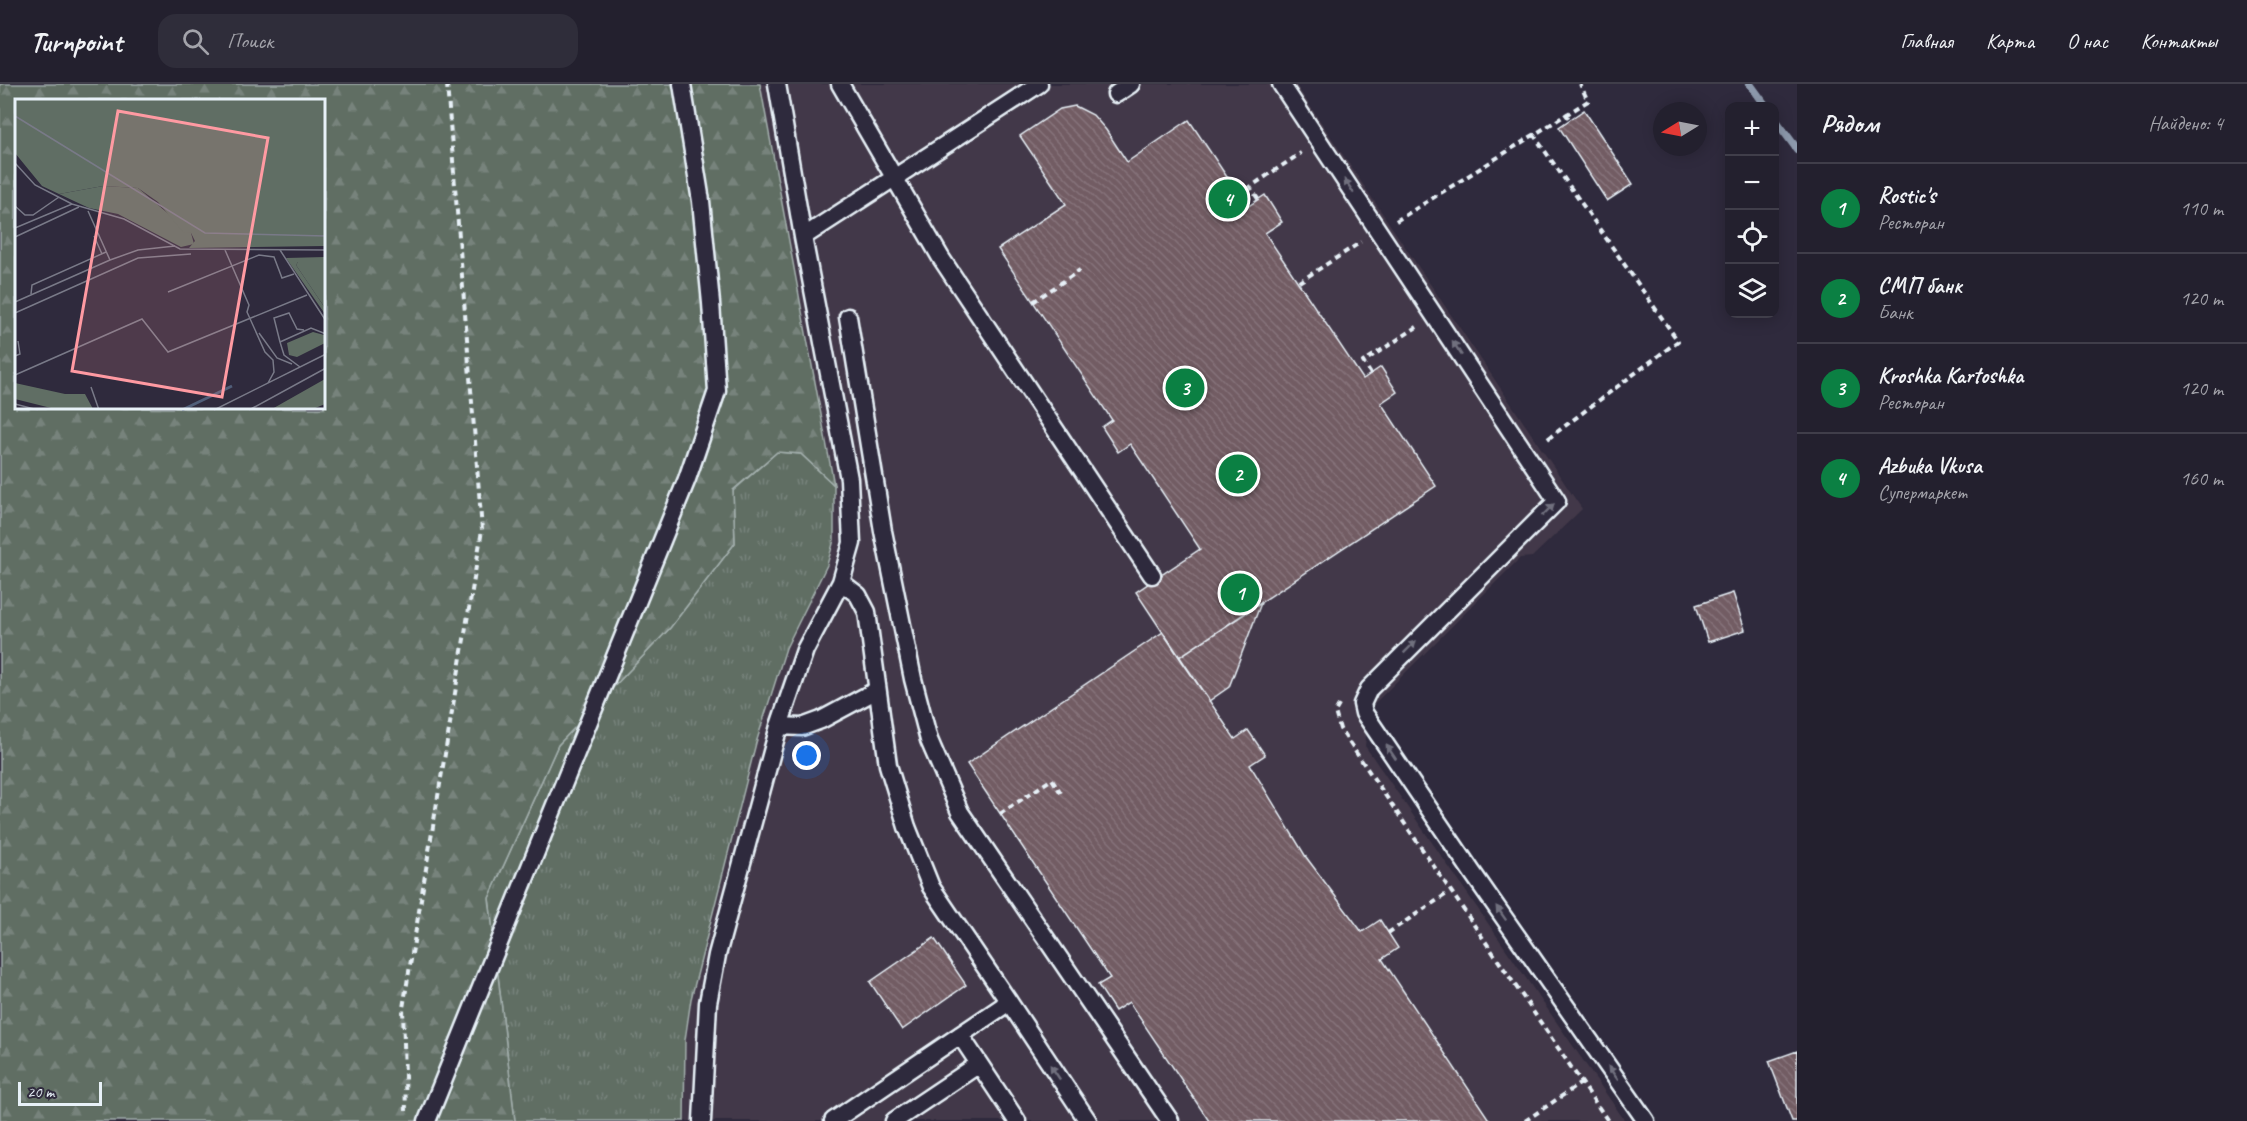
<!DOCTYPE html>
<html lang="ru">
<head>
<meta charset="utf-8">
<style>
	body { margin:0; font-family:Caveat,sans-serif; background:#2f2d3a; color:#f1f3f6 }
	.controls { position:absolute; right:18px; top:18px; display:grid; overflow:hidden; border-radius:12px; box-shadow:0 3px 15px #0003 }
	.controls button { width:54px; height:54px; display:grid; place-items:center; padding:0; border:0; border-bottom:2px solid #403e4a; background:#23202e; color:#f1f3f6; font:30px sans-serif }
	.compass { position:absolute; left:1653px; top:18px; width:54px; height:54px; border-radius:50%; background:#23202e; box-shadow:0 3px 15px #0003; rotate:260deg }
	.scale { position:absolute; left:18px; bottom:15px; width:84px; box-sizing:border-box; padding-left:6px; border:3px solid #e8f1f8; border-top:0; font-size:16px; line-height:21px; white-space:nowrap; color:#e8f1f8; -webkit-text-stroke:4px #2f2a3d; paint-order:stroke }
	.you { position:absolute; left:807px; top:672px; width:21px; height:21px; margin:-15px; border:4px solid #fff; border-radius:50%; background:#1a73e8; box-shadow:0 0 0 9px #1a73e833 }
	.badge { display:grid; place-items:center; width:39px; height:39px; border-radius:50%; background:#0b8043; color:#fff; font-size:20px; font-weight:700 }
	.pin { position:absolute; translate:-50% -50%; border:3px solid #fff; box-shadow:0 2px 6px #0006 }
	.list { margin:0; padding:0; list-style:none }
	h2 { display:flex; justify-content:space-between; align-items:center; height:78px; margin:0; padding:0 24px; font-size:26px }
	h2 small { font-size:20px; font-weight:400; color:#a3a3aa }
	.list li { display:grid; grid-template-columns:39px 1fr auto; gap:18px; align-items:center; box-sizing:border-box; height:90px; padding:0 24px; border-top:2px solid #403e4a }
	.list b { display:block; font-size:22px; white-space:nowrap }
	.list p { margin:0; font-size:20px; white-space:nowrap; color:#a3a3aa }
	.list em { font-size:20px; font-style:normal; color:#a3a3aa }
	.icon { flex:none; width:33px; height:33px; fill:none; stroke:currentColor; stroke-width:2; stroke-linecap:round; stroke-linejoin:round }
	.map { position:relative; flex:none; width:1797px; height:1037px; overflow:hidden }
	header { display:flex; align-items:center; gap:36px; box-sizing:border-box; height:84px; padding:0 30px; background:#23202e; border-bottom:2px solid #403e4a }
	header strong { font-size:28px }
	nav { display:flex; gap:33px; margin-inline-start:auto; font-size:21px }
	.search { width:420px; height:54px; background:#2f2d3a; display:flex; align-items:center; gap:15px; box-sizing:border-box; padding:0 21px; border-radius:18px; color:#a3a3aa; font-size:22px }
	main { display:flex }
	aside { flex:1; background:#23202e }
	.map>svg:first-child { display:block }
	.built { fill:#433948 }
	.grass { fill:url(#grass-tufts); stroke:#a4b0ae; stroke-width:1.5 }
	.forest { fill:url(#forest-firs); stroke:#a4b0ae; stroke-width:1.5; fill-rule:evenodd }
	.lines { fill:none; stroke-linecap:round; stroke-linejoin:round }
	.stream { stroke:#8d99ac; stroke-width:8 }
	.building { fill:url(#building-back-hatch); stroke:#e8f1f8; stroke-width:1.5 }
	.lane-casing { stroke:#e8f1f8; stroke-width:21 }
	.path { stroke:#e8f1f8; stroke-width:4; stroke-dasharray:6 4.5; stroke-linecap:butt }
	.lane { stroke:#2f2a3d; stroke-width:16 }
	.oneway { fill:#70707e }
	.inset-river { fill:none; stroke:#505e79; stroke-width:3 }
	.inset-road { fill:none; stroke:#797a88; stroke-width:1.5 }
	.view { fill:#ff9aa2; fill-opacity:0.15; stroke:#ff9aa2; stroke-width:3 }
	.inset-edge { fill:none; stroke:#e8f1f8; stroke-width:3 }
</style>
</head>
<body>
<header>
<strong>Turnpoint</strong>
<div class="search"><svg class="icon" aria-label="search" viewBox="0 0 24 24"><circle cx="10" cy="10" r="6"/><path d="M15 15l6 6"/></svg>Поиск</div>
<nav><a>Главная</a><a>Карта</a><a>О нас</a><a>Контакты</a></nav>
</header>
<main>
<div class="map">
<svg width="1797" height="1037" viewBox="0 0 1797 1037">
	<defs>
		<pattern id="grass-tufts" width="24" height="20" patternUnits="userSpaceOnUse" patternTransform="scale(1.5)"><rect width="24" height="20" fill="#606e64"/><path d="M3 7l-1-3M5 7V3M7 7l1-3M15 17l-1-3M17 17v-4M19 17l1-3" fill="none" stroke="#77837b"/></pattern>
		<pattern id="forest-firs" width="22" height="20" patternUnits="userSpaceOnUse" patternTransform="scale(1.5)"><rect width="22" height="20" fill="#606e64"/><path d="M5 1l3.5 6h-7zM16 11l3.5 6h-7z" fill="#77837b"/></pattern>
		<pattern id="building-back-hatch" width="6" height="6" patternUnits="userSpaceOnUse" patternTransform="scale(1.5)"><rect width="6" height="6" fill="#725b63"/><path d="M-1 5l2 2M0 0l6 6M5-1l2 2" fill="none" stroke="#86737a"/></pattern>
	</defs>
	<rect width="100%" height="100%" fill="#2f2a3d"/>
	<filter id="ink" filterUnits="userSpaceOnUse"><feTurbulence type="fractalNoise" baseFrequency=".0167" numOctaves="2"/><feDisplacementMap in="SourceGraphic" scale="12" xChannelSelector="R" yChannelSelector="G"/><feConvolveMatrix kernelMatrix="1 2 1 2 8 2 1 2 1" color-interpolation-filters="sRGB"/></filter>
	<g filter="url(#ink)">
		<path class="built" d="M760,0H1295L1582,425L1532,473L1520,474L1369,625L1365,662L1625,1037H684L685,956L691,915L756,659L786,564L827,481L834,456V400Z"/>
		<path class="grass" d="M777,368L801,370L834,401V456L827,481L786,564L756,659L691,915L685,956L684,1037H515L489,814L558,661L670,544L735,459L733,407Z"/>
		<path class="forest" d="M0,0H760L834,401L801,370L777,368L733,406L735,459L670,544L558,661L489,814L515,1037H0ZM16,16H324V324H16Z"/>
		<g class="lines">
			<path class="stream" d="M1750,0L1766,22
				M1774,34L1797,65"/>
		</g>
		<path class="building" d="M1075,22L1093,31L1106,46L1127,78L1189,36L1247,123L1265,111L1282,138L1265,149L1363,295L1381,283L1397,308L1381,319L1436,402L1179,573L1136,508L1200,465L1130,360L1118,368L1102,343L1112,336L998,165L1066,120L1020,52L1060,25Z
			M1584,26L1633,100L1607,117L1559,43Z
			M1733,509L1745,546L1708,558L1696,521Z
			M1261,519L1229,603L1209,617L1179,573Z
			M1163,548L1235,655L1248,646L1265,671L1250,681L1306,773L1362,848L1380,836L1398,864L1382,875L1490,1037H1209L1129,918L1115,927L1098,901L1110,894L967,680Z
			M934,854L966,901L902,946L870,898Z
			M1797,967V1037H1792L1769,977Z"/>
		<g class="lines">
			<defs>
				<path id="lane" d="M840,0L941,174L1152,491
					M1281,0L1557,417L1369,605L1362,620L1364,629L1472,788L1646,1037
					M1116,10L1131,0
					M803,153L1039,0
					M848,233L883,447L913,595L929,656L960,728L1170,1037
					M779,642L802,643L821,636L877,606
					M1009,918L1088,1037
					M960,951L1017,1037
					M427,1037L687,395L717,307L711,219L701,117L682,0
					M702,1037L708,919L717,871L779,642L805,566L841,498L852,459L849,395L803,153L777,0
					M833,1037L1009,918L931,803L907,743L888,681L867,528L858,511L841,498
					M894,1037L979,980"/>
			</defs>
			<use href="#lane" class="lane-casing"/>
			<path class="path" d="M1565,29L1570,36
				M1533,50L1678,257L1545,357
				M1258,115L1250,103L1301,69
				M1396,137L1588,17L1580,0
				M1299,198L1361,158
				M1033,218L1080,186
				M1371,290L1363,278L1417,243
				M1339,621L1335,628L1340,645L1608,1037
				M1000,730L1052,695L1061,709
				M1388,849L1451,807
				M406,1027L403,924L482,446L447,0
				M1525,1037L1581,999"/>
			<use href="#lane" class="lane"/>
		</g>
		<defs><path id="oneway-solid" d="M-6-.8H1V-3.2L6.5 0L1 3.2V.8H-6Z" transform="scale(1.5)"/></defs>
		<g class="oneway">
			<use href="#oneway-solid" transform="translate(1349 102) rotate(-124)"/>
			<use href="#oneway-solid" transform="translate(1457 264) rotate(-123)"/>
			<use href="#oneway-solid" transform="translate(1548 426) rotate(-45)"/>
			<use href="#oneway-solid" transform="translate(1410 563) rotate(-45)"/>
			<use href="#oneway-solid" transform="translate(1391 668) rotate(-124)"/>
			<use href="#oneway-solid" transform="translate(1501 829) rotate(-125)"/>
			<use href="#oneway-solid" transform="translate(1055 988) rotate(-124)"/>
			<use href="#oneway-solid" transform="translate(1613 989) rotate(-125)"/>
		</g>
	</g>
	<g transform="translate(15 15)">
		<rect width="310" height="310" fill="#2f2a3d"/>
		<path d="M88,87L123,89L176,134L179,145L166,148L103,115L74,109L44,95ZM310,158V163H283L281,166L310,209V215L271,159ZM298,233L309,236L310,244L282,258L274,256L272,244ZM0,284L50,295H70L78,310H40L0,300Z" fill="#606e64"/>
		<path d="M0,0H310V147L174,149L180,142L176,134L168,133L143,103L123,89L88,87L44,95L27,87L0,54ZM283,163H310V209L281,166ZM310,280V305L298,310H257Z" fill="#606e64"/>
		<path class="inset-river" d="M167,311L217,287"/>
		<path class="inset-road" d="M0,17L190,134L311,137M0,64L20,86L57,105M0,107L10,116H18L44,98M73,112L95,161L123,151L160,147M0,129L57,105L109,120L165,150L311,151M79,137L87,155M0,138L64,108M210,151L234,206L232,213L250,253L258,261L259,273L253,284M265,151L311,222M153,193L244,156L259,158L267,179L279,175M16,195L17,186L91,153M0,203L95,161M0,214L123,159L176,155M244,234L262,259L277,265M265,243L259,219L274,214L282,230L289,231M0,257L5,255L3,242M285,268L269,256L265,243L296,229L311,235M0,276L127,220L153,253L292,196M76,288L84,311M0,305L23,311M199,311L311,255M234,311L311,269"/>
		<path class="view" d="M103,12L253,39L207,298L57,272Z"/>
		<rect width="310" height="310" class="inset-edge"/>
	</g>
</svg>
<div class="controls">
<button>+</button>
<button>−</button>
<button><svg class="icon" aria-label="locate" viewBox="0 0 24 24"><circle cx="12" cy="12" r="6"/><path d="M12 2v4M12 18v4M2 12h4M18 12h4"/></svg></button>
<button><svg class="icon" aria-label="layers" viewBox="0 0 24 24"><path d="M12 4l9 5-9 5-9-5zM3 14l9 5 9-5"/></svg></button>
</div>
<svg class="compass" viewBox="-18 -18 36 36"><path d="M0-13l5 13h-10z" fill="#e53935"/><path d="M0 13l5-13h-10z" fill="#a3a3aa"/></svg>
<div class="scale">20 m</div>
<div class="you"></div>
<div class="pin badge" style="left:1240px;top:509px">1</div>
<div class="pin badge" style="left:1238px;top:390px">2</div>
<div class="pin badge" style="left:1185px;top:304px">3</div>
<div class="pin badge" style="left:1228px;top:115px">4</div>
</div>
<aside>
<h2>Рядом<small>Найдено: 4</small></h2>
<ul class="list">
<li><span class="badge">1</span><div><b>Rostic's</b><p>Ресторан</p></div><em>110 m</em></li>
<li><span class="badge">2</span><div><b>СМП банк</b><p>Банк</p></div><em>120 m</em></li>
<li><span class="badge">3</span><div><b>Kroshka Kartoshka</b><p>Ресторан</p></div><em>120 m</em></li>
<li><span class="badge">4</span><div><b>Azbuka Vkusa</b><p>Супермаркет</p></div><em>160 m</em></li>
</ul>
</aside>
</main>
</body>
</html>
